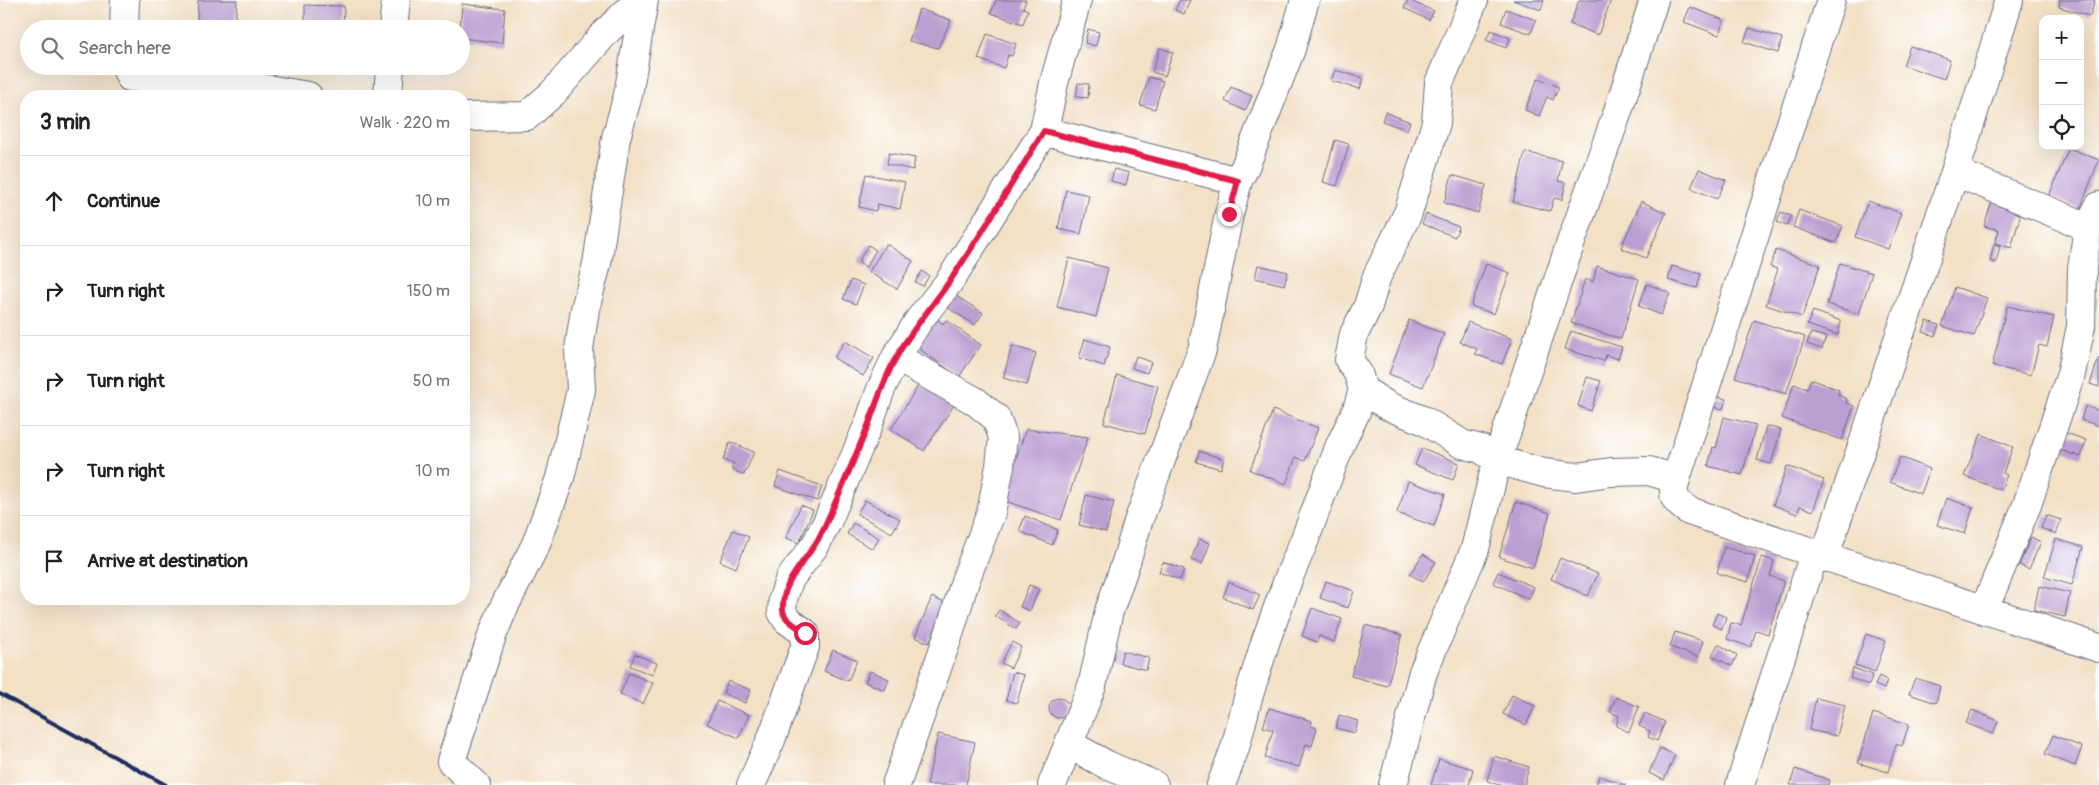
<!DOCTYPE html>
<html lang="en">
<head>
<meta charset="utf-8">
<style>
	body { margin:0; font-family:Pangolin,sans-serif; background:#f2f2f2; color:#222 }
	.controls { position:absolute; right:15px; top:15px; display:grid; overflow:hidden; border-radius:10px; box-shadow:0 5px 20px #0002 }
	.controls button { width:45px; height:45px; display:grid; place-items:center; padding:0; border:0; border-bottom:1px solid #e0e0e0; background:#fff; color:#222; font:25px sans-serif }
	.stop { position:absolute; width:15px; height:15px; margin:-11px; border:4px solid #e11d48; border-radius:50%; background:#fff }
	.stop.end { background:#e11d48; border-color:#fff; box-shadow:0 1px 5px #0008 }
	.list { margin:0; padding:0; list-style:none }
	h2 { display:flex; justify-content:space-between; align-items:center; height:65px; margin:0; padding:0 20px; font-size:21px }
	h2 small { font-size:16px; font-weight:400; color:#767676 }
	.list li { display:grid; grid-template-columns:32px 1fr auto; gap:15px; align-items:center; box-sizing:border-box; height:90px; padding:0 20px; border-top:1px solid #e0e0e0 }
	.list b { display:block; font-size:19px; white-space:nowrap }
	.list em { font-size:16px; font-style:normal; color:#767676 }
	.icon { flex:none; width:28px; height:28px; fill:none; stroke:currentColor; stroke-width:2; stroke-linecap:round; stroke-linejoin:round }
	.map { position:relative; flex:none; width:2099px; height:785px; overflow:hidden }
	.search { position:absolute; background:#fff; box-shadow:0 5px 20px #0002; left:20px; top:20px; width:450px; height:55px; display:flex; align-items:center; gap:12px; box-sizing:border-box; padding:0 18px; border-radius:28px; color:#767676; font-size:19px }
	.panel { position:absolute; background:#fff; box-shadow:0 5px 20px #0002; left:20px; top:90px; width:450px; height:515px; border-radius:20px }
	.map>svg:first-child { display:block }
	.building { fill:#bb9ed2 }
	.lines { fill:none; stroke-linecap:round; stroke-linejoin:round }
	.minor-casing { stroke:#676d82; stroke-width:30 }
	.minor { stroke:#fff; stroke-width:28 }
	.rail { stroke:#1b2f5e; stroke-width:4 }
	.route { stroke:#e11d48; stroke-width:6 }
</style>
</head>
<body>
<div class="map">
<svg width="2099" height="785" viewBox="0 0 2099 785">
	<rect width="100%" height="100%" fill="#fff"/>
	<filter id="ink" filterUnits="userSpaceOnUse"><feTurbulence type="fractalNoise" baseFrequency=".02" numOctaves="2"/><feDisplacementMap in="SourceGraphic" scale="10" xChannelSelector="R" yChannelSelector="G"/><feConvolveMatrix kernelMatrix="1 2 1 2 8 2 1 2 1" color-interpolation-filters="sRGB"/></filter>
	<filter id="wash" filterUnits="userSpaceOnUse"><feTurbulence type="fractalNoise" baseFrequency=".0096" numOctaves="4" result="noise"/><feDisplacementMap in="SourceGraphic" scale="20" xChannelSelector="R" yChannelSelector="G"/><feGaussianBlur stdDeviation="1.12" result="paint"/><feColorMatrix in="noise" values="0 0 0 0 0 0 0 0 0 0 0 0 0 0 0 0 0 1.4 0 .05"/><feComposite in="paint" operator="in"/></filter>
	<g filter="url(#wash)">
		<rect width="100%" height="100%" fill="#f3e0c5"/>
		<g id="blocks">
			<path class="building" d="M198,0H237L235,25L197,22Z
				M996,0H1026L1023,8L1028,10L1023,24L991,13Z
				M1180,0H1190L1184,14L1175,10Z
				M1408,0L1434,11L1429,20L1404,8Z
				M1513,0H1544L1541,10Z
				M1579,0H1611L1598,35L1570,24Z
				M2060,0H2095L2090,16L2059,7Z
				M462,4L505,9L502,43L461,38V29H460Z
				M305,5L344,6L343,29L305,27Z
				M1690,7L1724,20L1719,35L1684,22Z
				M919,9L951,20L938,48L909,41Z
				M1506,9L1536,20L1531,34L1501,23Z
				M1749,28L1782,38L1778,53L1744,42Z
				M1088,29L1099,32L1096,46L1085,43Z
				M1491,30L1510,38L1506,48L1486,40Z
				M987,34L1016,44L1012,56L1008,55L1004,68L978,59Z
				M1910,46L1950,60L1944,79L1903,65Z
				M1160,48L1173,52L1165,76L1152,72Z
				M1335,70L1363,78L1360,89L1331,81Z
				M1149,77L1163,81L1155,109L1140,105Z
				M1538,78L1559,87L1553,100L1547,97L1539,116L1525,110Z
				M1078,83L1089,84L1088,98L1076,97Z
				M1231,87L1252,96L1245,111L1225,101Z
				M1385,112L1410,122L1407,130L1382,121Z
				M1335,140L1349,144L1337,186L1323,182Z
				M2069,148L2099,160L2080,209L2049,196Z
				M1525,152L1562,161L1558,181L1566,183L1562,200L1554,198L1550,211L1513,202Z
				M889,153L915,158L913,170L887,164Z
				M1114,169L1129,173L1126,185L1111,181Z
				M1699,169L1726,180L1717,199L1691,188Z
				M866,174L905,182L900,209L877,204L876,211L859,207Z
				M1452,175L1486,185L1478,213L1444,203Z
				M1066,190L1089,195L1081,234L1058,229Z
				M1641,201L1666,213L1646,258L1621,248Z
				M1868,201L1901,213L1888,249L1855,237Z
				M1992,201L2022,210L2011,248L1995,243L1999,230L1984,226Z
				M1799,210L1843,226L1836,243L1793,227Z
				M1781,212L1791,216L1787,226L1777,222Z
				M1426,214L1459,227L1455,237L1422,224Z
				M886,244L913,261L897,289L869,272Z
				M1994,244L2000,246L1996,263L1990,261Z
				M868,245L876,250L866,267L858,262Z
				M1776,250L1820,265L1802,317L1766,305L1778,269L1770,267Z
				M1069,258L1108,268L1096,317L1057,307Z
				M1840,263L1872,273L1859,314L1827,304Z
				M1486,264L1510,273L1494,314L1471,306Z
				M1258,265L1288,272L1284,285L1255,278Z
				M1597,266L1639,279L1621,339L1571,323L1585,279L1593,282Z
				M1672,266L1701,274L1697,288L1668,280Z
				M922,271L929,276L923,286L915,282Z
				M851,280L864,285L856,304L843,299Z
				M1647,284L1670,293L1661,315L1639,306Z
				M1955,287L1987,298L1974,336L1942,326Z
				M953,294L983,313L975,325L945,306Z
				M2007,306L2054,317L2047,347L2039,345L2031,375L1992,366Z
				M1813,311L1841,321L1838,335L1807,325Z
				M937,319L943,324L946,320L981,345L959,377L918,348Z
				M1409,320L1444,334L1423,387L1389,374Z
				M1754,320L1805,337L1786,394L1735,377Z
				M1927,321L1939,325L1935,336L1923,332Z
				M1468,322L1512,339L1502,364L1475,354L1477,349L1460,342Z
				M1571,331L1622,347L1618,359L1606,355L1604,361L1565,349Z
				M1811,333L1826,337L1822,349L1807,344Z
				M1085,339L1110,347L1104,366L1079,358Z
				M845,341L874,358L863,376L834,358Z
				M1012,346L1036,353L1027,385L1003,378Z
				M1136,356L1151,362L1147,373L1132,368Z
				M2099,357V387L2090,384Z
				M1117,375L1158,386L1145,434L1104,423Z
				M1587,377L1601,381L1591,411L1578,406Z
				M1811,379L1839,390L1838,395L1847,399L1846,403L1854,406L1842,440L1782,418L1794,384L1807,389Z
				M920,383L954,405L924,451L891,429Z
				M1714,396L1726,399L1723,409L1711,407Z
				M2085,406L2099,411V426L2081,420Z
				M1273,410L1318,428L1305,461L1296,457L1286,484L1250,470Z
				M1724,417L1756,425L1742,475L1708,466L1713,447L1716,448Z
				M1766,426L1781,430L1771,464L1757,460Z
				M1026,429L1088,437L1061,520L1002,500Z
				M2066,433L2086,440L2081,457L2060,450Z
				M1981,434L2013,447L2003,473L2007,475L2001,490L1964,476Z
				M730,442L754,452L744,475L731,469L734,464L723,460Z
				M1422,448L1459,463L1453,480L1415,465Z
				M1199,451L1224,459L1221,469L1196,462Z
				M1900,457L1930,469L1921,494L1890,482Z
				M1787,466L1824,480L1813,511L1800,506L1797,514L1773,505Z
				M780,471L822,486L817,501L775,486Z
				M1408,481L1445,494L1434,526L1397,513Z
				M1086,495L1114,502L1106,532L1079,525Z
				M1946,498L1973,507L1965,534L1937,525Z
				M865,500L900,519L892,533L857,514Z
				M1516,502L1550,513L1533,568L1499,557Z
				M801,505L813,510L799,543L786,538Z
				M2046,515L2061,520L2056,534L2041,528Z
				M1025,516L1058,530L1052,545L1019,531Z
				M853,523L879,538L873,549L847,534Z
				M733,530L749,537L736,568L720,561Z
				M2031,537L2041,542L2029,569L2019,565Z
				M1199,539L1210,543L1202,564L1191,560Z
				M2056,539L2083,547L2072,585L2044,577Z
				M1724,547L1755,556L1748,582L1717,573Z
				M1423,554L1436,562L1423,582L1410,574Z
				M1762,557L1774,561L1770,576L1784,581L1768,634L1756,630L1751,647L1727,639L1731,623L1741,625Z
				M1560,558L1598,574L1588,596L1551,579Z
				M1163,562L1184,569L1180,580L1159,572Z
				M1498,572L1534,587L1529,599L1493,583Z
				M1326,581L1354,591L1348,608L1320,598Z
				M1229,582L1260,595L1253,610L1223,597Z
				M1029,585L1039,589L1030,611L1020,607Z
				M2039,586L2070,593L2065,617L2034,610Z
				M932,597L946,604L929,643L915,637Z
				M1312,608L1342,619L1334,642L1319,636L1317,642L1302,636Z
				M999,610L1020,623L1016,629L995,616Z
				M1717,613L1726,617L1722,629L1712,625Z
				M1365,625L1402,635L1387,686L1351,676Z
				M1675,632L1703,641L1698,657L1670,647Z
				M1866,634L1886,641L1875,672L1855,665Z
				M1012,642L1021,647L1011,668L1001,663Z
				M1718,644L1737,655L1732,666L1712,656Z
				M833,650L857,660L848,681L824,671Z
				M1123,651L1149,658L1146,670L1120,663Z
				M635,654L657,663L652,675L630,666Z
				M1853,668L1873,675L1869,685L1850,678Z
				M870,671L889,679L885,690L865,682Z
				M1013,672L1024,675L1017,703L1006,700Z
				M629,673L653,683L643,704L620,694Z
				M1879,676L1887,680L1884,689L1875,685Z
				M1915,678L1940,686L1936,703L1909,694Z
				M728,681L751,690L745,703L723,693Z
				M1512,695L1535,706L1526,725L1503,714Z
				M1616,697L1639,707L1629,732L1616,726L1619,716L1610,712Z
				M1049 708a10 10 0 1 1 20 0a10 10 0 1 1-20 0Z
				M1816,698L1845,705L1837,736L1809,730Z
				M717,701L749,715L739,738L707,724Z
				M1269,708L1312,721L1311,726L1317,728L1312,746L1306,744L1299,767L1265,758L1273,730L1263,727Z
				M1972,710L1998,721L1993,734L1966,723Z
				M1645,713L1665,722L1657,741L1648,737L1650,731L1639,726Z
				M1873,713L1909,724L1902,746L1896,744L1888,772L1858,763Z
				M1339,715L1358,721L1355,733L1336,728Z
				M938,734L975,742L966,785H927Z
				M2053,735L2082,747L2075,766L2045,754Z
				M1660,748L1675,755L1664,780L1649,773Z
				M1494,756L1529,767L1524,785H1499L1487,781Z
				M1439,759L1473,769L1469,785H1431Z
				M1795,769L1830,780L1828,785H1790Z
				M1599,776L1626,785H1596Z"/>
		</g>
	</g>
	<g filter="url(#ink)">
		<use href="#blocks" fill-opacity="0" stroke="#676d82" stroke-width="1"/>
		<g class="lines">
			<defs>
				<path id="minor" d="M124,29L125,0
					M393,29L396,0
					M125,66L130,77L244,85L308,96
					M388,96L390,66
					M464,117L527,116L553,93L605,33L639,0
					M1044,131L1238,181
					M1955,172L2088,227
					M1363,390L1388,406L1425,421L1462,444L1481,449L1497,460L1544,473L1576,477L1611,472L1649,471L1676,479L1831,0
					M1676,479C1671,497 1674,500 1689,511L2099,648
					M1824,558L1955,172L2009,0
					M1984,610L2027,505L2071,374L2081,326L2082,268L2088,227L2099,206
					M1069,744L1107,765L1154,785
					M476,785L451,761L492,636L504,607L536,544L560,478L581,390L579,349L585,309L597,264L616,138L628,95L644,0
					M751,785L771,740L805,647V633L787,620L782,612L783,599L789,580L816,544L828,520L869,423L881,389L896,357L919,320L949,282L1044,131L1054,83L1077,0
					M896,785L950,631L965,581L991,513L1000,466L1003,437L996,418L975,401L896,357
					M1052,785L1092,686L1109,611L1126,562L1138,522L1202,350L1229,214L1238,181L1245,167L1291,49L1305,0
					M1221,785L1235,748L1248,698L1266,640L1289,577L1305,539L1340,445L1356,412L1363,390L1358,373L1349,360L1354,334L1368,306L1377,276L1408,213L1436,123L1439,83L1474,0
					M1393,785L1423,672L1475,549L1497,460L1571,242L1616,117L1654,0
					M1740,785L1814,554"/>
			</defs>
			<use href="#minor" class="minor-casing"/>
			<use href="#minor" class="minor"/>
			<path class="rail" d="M0,694L166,785"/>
		</g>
	</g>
	<g class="lines" filter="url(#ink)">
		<path class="route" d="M805,633C798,626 783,620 783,610C781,579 809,559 821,534C838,498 853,462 868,426C877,402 884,378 897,356C912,329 932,307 949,282C983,233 1013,181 1044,131L1238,181L1229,214"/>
	</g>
</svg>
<div class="controls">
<button>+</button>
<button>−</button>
<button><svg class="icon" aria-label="locate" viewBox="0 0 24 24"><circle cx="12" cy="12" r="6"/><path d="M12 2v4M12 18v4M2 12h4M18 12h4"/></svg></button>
</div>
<div class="stop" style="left:805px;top:633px"></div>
<div class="stop end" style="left:1229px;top:214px"></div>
<div class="search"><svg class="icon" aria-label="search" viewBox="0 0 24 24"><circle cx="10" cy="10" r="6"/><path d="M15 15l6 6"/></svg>Search here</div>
<section class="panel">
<h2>3 min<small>Walk · 220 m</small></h2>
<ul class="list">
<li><svg class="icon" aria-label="ahead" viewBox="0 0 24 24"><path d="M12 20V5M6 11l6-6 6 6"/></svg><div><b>Continue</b></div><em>10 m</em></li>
<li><svg class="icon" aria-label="right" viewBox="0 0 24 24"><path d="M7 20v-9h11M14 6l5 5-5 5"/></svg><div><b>Turn right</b></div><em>150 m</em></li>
<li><svg class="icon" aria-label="right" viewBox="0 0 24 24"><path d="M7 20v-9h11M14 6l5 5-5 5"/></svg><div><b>Turn right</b></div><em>50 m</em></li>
<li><svg class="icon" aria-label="right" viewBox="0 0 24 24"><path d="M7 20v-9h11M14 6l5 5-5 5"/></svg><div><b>Turn right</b></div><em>10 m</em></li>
<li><svg class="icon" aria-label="arrive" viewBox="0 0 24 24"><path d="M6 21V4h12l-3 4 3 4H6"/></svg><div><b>Arrive at destination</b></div></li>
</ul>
</section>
</div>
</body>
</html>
